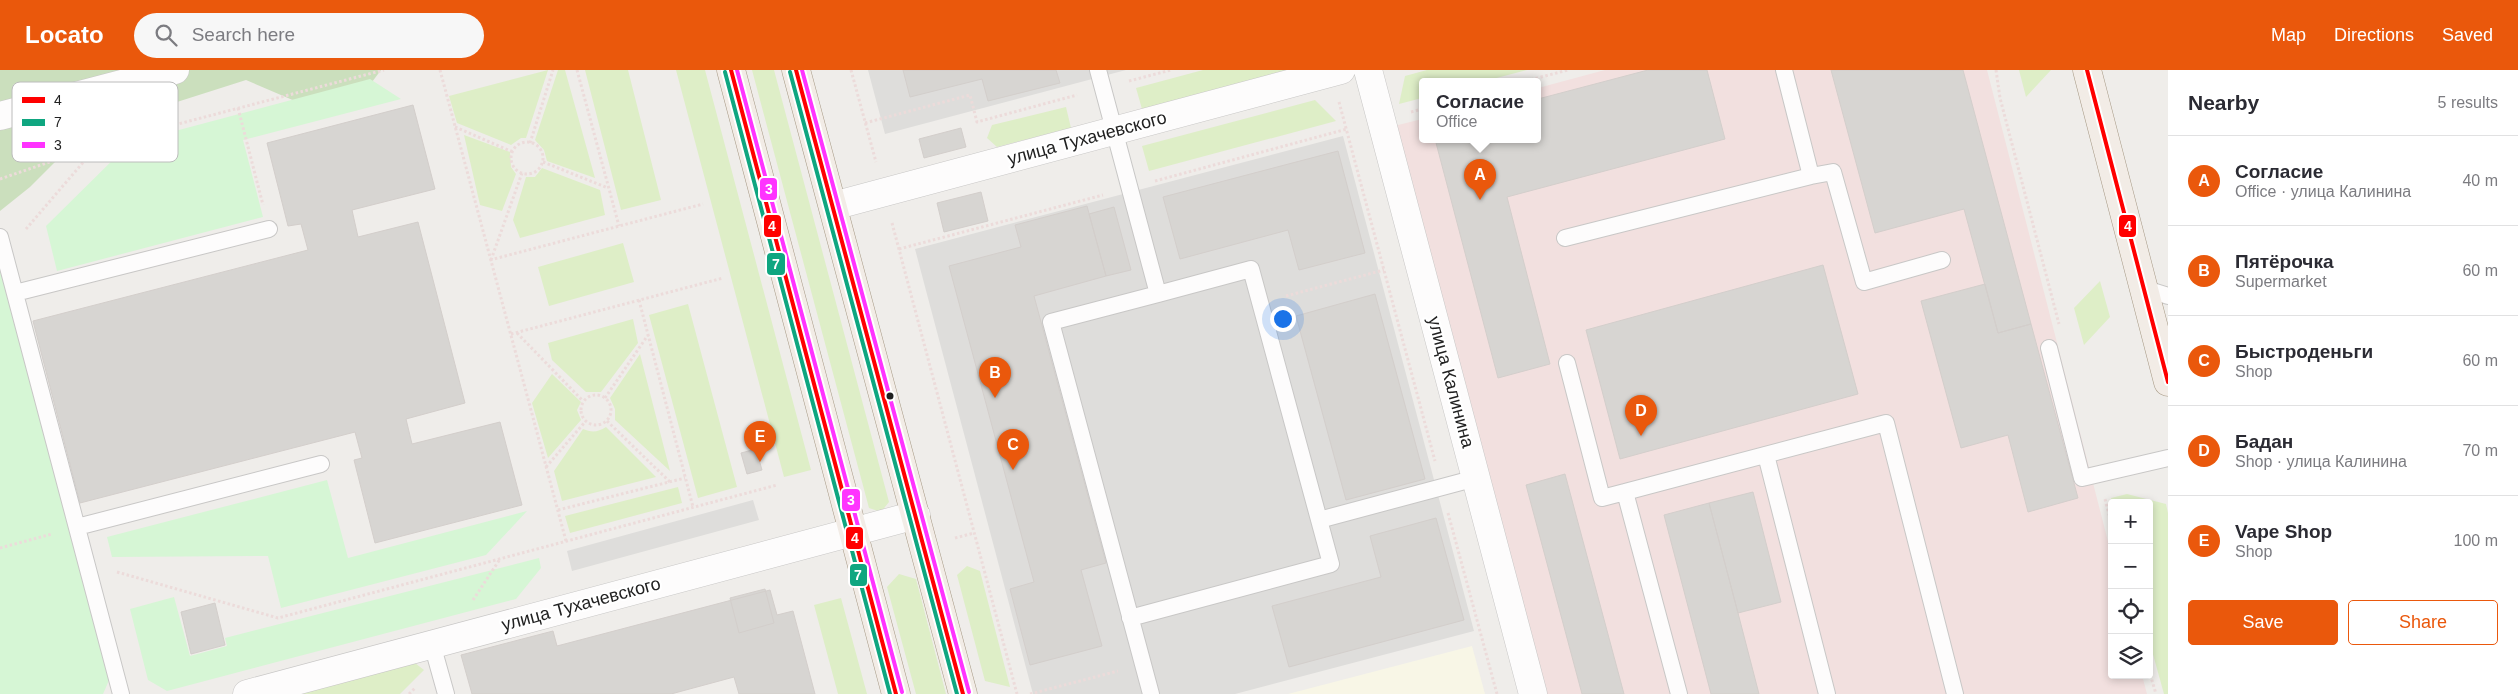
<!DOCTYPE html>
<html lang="en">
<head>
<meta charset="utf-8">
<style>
	body { margin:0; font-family:Arial,sans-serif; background:#f7f7f7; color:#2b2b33 }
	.controls { position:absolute; right:15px; bottom:15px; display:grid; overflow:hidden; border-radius:5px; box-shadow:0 2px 8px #0003 }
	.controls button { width:45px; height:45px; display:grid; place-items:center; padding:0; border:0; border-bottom:1px solid #e1e1e2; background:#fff; color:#2b2b33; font:25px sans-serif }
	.you { position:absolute; left:1282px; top:248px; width:18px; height:18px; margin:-12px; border:4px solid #fff; border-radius:50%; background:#1a73e8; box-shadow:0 0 0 8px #1a73e833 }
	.badge { display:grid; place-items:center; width:32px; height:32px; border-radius:50%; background:#ea580c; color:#fff; font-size:16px; font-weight:700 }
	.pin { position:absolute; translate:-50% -41px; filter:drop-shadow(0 1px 2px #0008) }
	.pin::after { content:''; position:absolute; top:26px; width:18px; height:15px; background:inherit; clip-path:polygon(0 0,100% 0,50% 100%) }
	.popup { position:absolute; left:1419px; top:8px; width:122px; height:65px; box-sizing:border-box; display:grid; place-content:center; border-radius:5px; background:#fff; filter:drop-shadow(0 1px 4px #0005); font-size:16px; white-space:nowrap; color:#7c7c81 }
	.popup b { font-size:19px; color:#2b2b33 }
	.popup::after { content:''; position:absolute; left:50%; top:100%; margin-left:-10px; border:10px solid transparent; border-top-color:#fff }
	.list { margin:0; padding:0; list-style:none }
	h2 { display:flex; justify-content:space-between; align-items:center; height:65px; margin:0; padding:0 20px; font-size:21px }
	h2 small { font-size:16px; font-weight:400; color:#7c7c81 }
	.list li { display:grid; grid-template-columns:32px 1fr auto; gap:15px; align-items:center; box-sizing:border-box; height:90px; padding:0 20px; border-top:1px solid #e1e1e2 }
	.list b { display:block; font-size:19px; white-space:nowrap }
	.list p { margin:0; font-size:16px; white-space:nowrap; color:#7c7c81 }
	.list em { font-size:16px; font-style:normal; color:#7c7c81 }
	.actions { display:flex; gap:10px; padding:15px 20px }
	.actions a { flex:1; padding:11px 0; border:1px solid #ea580c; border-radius:5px; text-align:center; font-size:18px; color:#ea580c }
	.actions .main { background:#ea580c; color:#fff }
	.icon { flex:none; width:28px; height:28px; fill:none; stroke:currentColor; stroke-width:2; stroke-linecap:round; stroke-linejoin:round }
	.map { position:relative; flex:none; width:2168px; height:624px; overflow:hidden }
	header { display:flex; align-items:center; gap:30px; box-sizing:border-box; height:70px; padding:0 25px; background:#ea580c; color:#fff }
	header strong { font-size:24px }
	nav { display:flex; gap:28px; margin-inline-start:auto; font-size:18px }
	.search { width:350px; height:45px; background:#f7f7f7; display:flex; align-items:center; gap:12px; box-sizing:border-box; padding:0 18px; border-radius:28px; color:#7c7c81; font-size:19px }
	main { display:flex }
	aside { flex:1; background:#fff }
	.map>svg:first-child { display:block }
	.residential { fill:#dedddb }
	.commercial { fill:#f2e0df }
	.education { fill:#f8f6e6 }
	.grass { fill:#deeec7 }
	.forest { fill:#cbdfbd }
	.park { fill:#d6f6d5 }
	.building { fill:#d7d5d2; stroke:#d3cecb }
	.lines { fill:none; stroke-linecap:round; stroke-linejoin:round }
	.service-casing { stroke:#c8c7c6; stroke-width:18 }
	.minor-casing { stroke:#c8c7c6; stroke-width:29 }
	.primary-casing { stroke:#a69985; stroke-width:29 }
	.path { stroke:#ecdbda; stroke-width:3; stroke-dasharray:2.5 2.5; stroke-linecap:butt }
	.service { stroke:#fdfcfc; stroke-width:16 }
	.minor { stroke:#fdfcfc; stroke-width:28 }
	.primary { stroke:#f2ece6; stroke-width:28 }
	.bus-1-casing { stroke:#fff; stroke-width:8 }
	.bus-2-casing { stroke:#fff; stroke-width:8 }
	.bus-3-casing { stroke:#fff; stroke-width:8 }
	.bus-1 { stroke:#f00; stroke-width:4 }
	.bus-2 { stroke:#0fa680; stroke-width:4 }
	.bus-3 { stroke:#f3f; stroke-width:4 }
	.bus-dot { fill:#212121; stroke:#fff; stroke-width:2 }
	.labels { text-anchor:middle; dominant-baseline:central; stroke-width:4.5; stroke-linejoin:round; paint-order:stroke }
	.street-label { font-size:18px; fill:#212121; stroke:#fff }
	.key { fill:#fff; stroke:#bcbcbc; stroke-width:1 }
	.key-label { font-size:14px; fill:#212121 }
	.line-badge { stroke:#fff; stroke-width:2 }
	.badge-label { font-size:14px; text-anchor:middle; font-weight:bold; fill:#fff }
</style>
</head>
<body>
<header>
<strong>Locato</strong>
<div class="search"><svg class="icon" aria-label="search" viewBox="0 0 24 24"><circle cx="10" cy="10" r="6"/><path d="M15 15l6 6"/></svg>Search here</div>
<nav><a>Map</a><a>Directions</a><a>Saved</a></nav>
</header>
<main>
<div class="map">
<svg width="2168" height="624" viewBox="0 0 2168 624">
	<rect width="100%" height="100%" fill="#efedea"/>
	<path class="residential" d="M868,0H1126L885,64Z
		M1343,66L1474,561L1235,624H1033L915,179Z
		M753,430L759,450L572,501L567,481Z"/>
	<path class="commercial" d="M1605,0H1987L2112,487V605H2142L2147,624H1545L1394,56L1422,49V69H1538V18Z"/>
	<path class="education" d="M1472,576L1485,624H1288Z"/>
	<path class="grass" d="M548,0L526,68H521L511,75L457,53L449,26Z
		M558,0H565L595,108L547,91L544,80L535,70Z
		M585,0H628L661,130L621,140Z
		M676,0H705L811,400L784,407Z
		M752,0H774L889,432L881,442L869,438Z
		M1203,0H1287L1142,39L1136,18Z
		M1427,0H1527L1485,11H1422V28L1399,34L1405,6Z
		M2019,0H2051L2026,27Z
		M1315,30L1336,51L1149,101L1142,76Z
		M1066,37L1071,58L997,77L987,68L992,55Z
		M464,65L510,82L511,97L516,104L502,141L480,135Z
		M542,98L600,120L605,145L520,168L513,150L526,107H535Z
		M623,173L634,212L549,236L538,197Z
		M2100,211L2110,247L2084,275L2074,238Z
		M688,234L737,417L698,428L649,245Z
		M633,249L638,273L601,322H586L552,290L548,273Z
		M640,284L670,401L615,350V339L610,328Z
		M552,304L581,332L577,340L581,350L548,388L532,333Z
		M606,357L656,407L562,431L554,401L583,359C592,363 598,362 606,357Z
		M678,417L682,433L570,463L565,446Z
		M2127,424L2166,434L2168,443V624H2164L2149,570V433H2112L2111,428Z
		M967,496L980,501L1010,617L985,611L957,505Z
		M899,504L916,509L946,624H916L887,517Z
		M841,528L867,624H838L814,535Z
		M411,590L424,600L400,624H284Z"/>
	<path class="forest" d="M0,0H381L360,28L309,37L246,10L86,61L30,117L0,141Z"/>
	<path class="park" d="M370,9L401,29L243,70L263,147L57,201L46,156L130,73Z
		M0,196L110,608L103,624H0Z
		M327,410L348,488L527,441L486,485L281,538L268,486L112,487L107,467Z
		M539,488L541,498L516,529L167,621L148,610L130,539L174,527L190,586L227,576L225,568Z"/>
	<path class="building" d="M903,0H1056L1060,13L988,31L982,9L910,27Z
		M1648,0H1707L1725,69L1507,127L1550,294L1498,308L1435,69H1538V29Z
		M1831,0H1963L2031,254L1998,263L1964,139L1875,163Z
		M413,35L435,119L352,140L358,167L418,152L465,333L406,349L412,374L500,352L522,435L375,473L354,390L362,388L355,362L80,433L33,251L308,180L301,154L288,156L267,73Z
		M961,58L966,77L924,88L919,69Z
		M1338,81L1365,183L1299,200L1288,160L1180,189L1163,127Z
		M981,122L988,151L944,162L937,133Z
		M1087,136L1106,206L1034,226L1106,493L1081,500L1102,576L1030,595L1010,519L1034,512L949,196L1021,177L1015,155Z
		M1114,137L1131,200L1106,206L1089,144Z
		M1823,195L1858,324L1620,389L1586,260Z
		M1985,214L1998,263L2031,254L2078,428L2028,442L2008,365L1961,378L1921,231Z
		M1375,224L1425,409L1346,430L1296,246Z
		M756,379L762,400L747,404L741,383Z
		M1565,404L1624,624H1582L1526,415Z
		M1753,422L1781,532L1738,543L1709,433Z
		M1709,433L1738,543L1759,624H1711L1664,445Z
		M1436,448L1464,550L1289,597L1272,536L1381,507L1370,466Z
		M765,519L774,553L739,563L730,528Z
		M770,520L777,545L793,541L815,624H739L734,607L671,624H472L461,585L553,561L557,576Z
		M215,533L225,575L191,584L181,542Z"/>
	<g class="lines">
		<defs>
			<path id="service" d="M1098,0L1158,224L1251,199L1331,494L1130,548
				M1811,106L1833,102L1864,212L1942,190
				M0,167L121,624
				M1565,168L1811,106L1784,0
				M2143,218L2168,226
				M15,223L269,159
				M2049,278L2082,408L2168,388
				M1567,293L1602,428L1625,422L1679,624
				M1766,385L1827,624
				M1625,422L1886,353L1955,624
				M1319,450L1476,408
				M77,457L321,394
				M432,574L446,624
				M1151,624L1051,252L1158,224"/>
			<path id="minor" d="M1368,0L1533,624
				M0,46L175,0
				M833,136L1341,0
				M247,624L916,445"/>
			<path id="primary" d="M731,0L896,624
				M796,0L963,624
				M2087,0L2168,312"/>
		</defs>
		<use href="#service" class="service-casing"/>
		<use href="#minor" class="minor-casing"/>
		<use href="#primary" class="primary-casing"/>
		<path class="path" d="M440,0L566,471
			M577,0L619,156
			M851,0L876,92
			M1996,0L2000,28L2059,254
			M1129,11L1171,0
			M1526,11L1568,0
			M1339,32L1435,391
			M238,38L263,135
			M1411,42L1422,39
			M865,53L970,25L977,52L1077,25
			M455,57L513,82
			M511 88a16 16 0 1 1 32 0a16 16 0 1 1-32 0Z
			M530,73L553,0
			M543,92L608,118
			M0,109L96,76
			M1155,111L1347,59
			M892,153L1017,624
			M26,159L98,75L384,0
			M899,179L1103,125
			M490,190L703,134
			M491,190L522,103
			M1286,226L1384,200
			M639,230L693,437
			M517,263L583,331
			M511,264L723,208
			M581 340a15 15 0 1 1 30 0a15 15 0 1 1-30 0Z
			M605,328L648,265
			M607,351L670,412
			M546,397L585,352
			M2105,429L2112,456
			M558,440L685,408
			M1448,443L1497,624
			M955,468L974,463
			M0,478L52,464
			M117,502L278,548L777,415
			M473,530L500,489
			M2149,600L2156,624
			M409,624L416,617
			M1030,624L1118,601"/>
		<use href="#service" class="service"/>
		<use href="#minor" class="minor"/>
		<use href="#primary" class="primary"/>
		<defs>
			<path id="bus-1" d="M731,0L896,624
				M796,0L963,624
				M2087,0L2168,312"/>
			<path id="bus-2" d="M725,2L890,624
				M790,2L957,624"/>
			<path id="bus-3" d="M737,0L902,622
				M802,0L969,622"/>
		</defs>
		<use href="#bus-1" class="bus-1-casing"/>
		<use href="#bus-2" class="bus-2-casing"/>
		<use href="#bus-3" class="bus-3-casing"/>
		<use href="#bus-1" class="bus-1"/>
		<use href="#bus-2" class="bus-2"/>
		<use href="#bus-3" class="bus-3"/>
	</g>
	<circle class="bus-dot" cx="890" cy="326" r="4.5"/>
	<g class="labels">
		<g class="street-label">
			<text transform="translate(1087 68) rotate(-15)">улица Тухачевского</text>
			<text transform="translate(1451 312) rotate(75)">улица Калинина</text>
			<text transform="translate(581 534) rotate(-15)">улица Тухачевского</text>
		</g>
	</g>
	<rect x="12" y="12" width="166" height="80" rx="8" class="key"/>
	<rect x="22" y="27" width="23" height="6" fill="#f00"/>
	<rect x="22" y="49" width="23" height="7" fill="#0fa680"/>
	<rect x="22" y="72" width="23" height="6" fill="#f3f"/>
	<g class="key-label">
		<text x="54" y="35">4</text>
		<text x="54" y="57">7</text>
		<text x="54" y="80">3</text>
	</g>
	<g class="line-badge">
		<rect x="759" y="107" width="19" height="24" rx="5" fill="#f3f"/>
		<rect x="763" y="144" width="19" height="24" rx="5" fill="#f00"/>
		<rect x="2118" y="144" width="19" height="24" rx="5" fill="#f00"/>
		<rect x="766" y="182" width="20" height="24" rx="5" fill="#0fa680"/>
		<rect x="841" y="418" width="20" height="24" rx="5" fill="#f3f"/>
		<rect x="845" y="456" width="19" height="24" rx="5" fill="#f00"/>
		<rect x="849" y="493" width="19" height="24" rx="5" fill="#0fa680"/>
	</g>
	<g class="badge-label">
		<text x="769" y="124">3</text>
		<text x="772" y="161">4</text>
		<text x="2128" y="161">4</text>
		<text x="776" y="199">7</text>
		<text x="851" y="435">3</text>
		<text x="855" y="473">4</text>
		<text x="858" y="510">7</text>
	</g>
</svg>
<div class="controls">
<button>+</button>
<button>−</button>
<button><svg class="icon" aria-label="locate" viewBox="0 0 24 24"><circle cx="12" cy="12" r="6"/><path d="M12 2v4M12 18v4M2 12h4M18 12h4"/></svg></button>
<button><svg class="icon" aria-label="layers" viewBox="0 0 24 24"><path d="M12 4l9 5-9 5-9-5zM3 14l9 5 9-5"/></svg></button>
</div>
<div class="you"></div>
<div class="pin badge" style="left:1480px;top:130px">A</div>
<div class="popup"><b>Согласие</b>Office</div>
<div class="pin badge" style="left:995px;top:328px">B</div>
<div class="pin badge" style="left:1013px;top:400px">C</div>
<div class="pin badge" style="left:1641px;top:366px">D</div>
<div class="pin badge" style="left:760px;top:392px">E</div>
</div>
<aside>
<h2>Nearby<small>5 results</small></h2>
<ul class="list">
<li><span class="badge">A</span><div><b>Согласие</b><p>Office · улица Калинина</p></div><em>40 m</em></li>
<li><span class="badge">B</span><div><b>Пятёрочка</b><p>Supermarket</p></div><em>60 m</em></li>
<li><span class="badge">C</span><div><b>Быстроденьги</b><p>Shop</p></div><em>60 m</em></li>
<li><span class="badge">D</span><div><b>Бадан</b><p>Shop · улица Калинина</p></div><em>70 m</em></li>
<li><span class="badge">E</span><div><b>Vape Shop</b><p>Shop</p></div><em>100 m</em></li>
</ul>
<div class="actions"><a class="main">Save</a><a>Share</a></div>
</aside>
</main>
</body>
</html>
